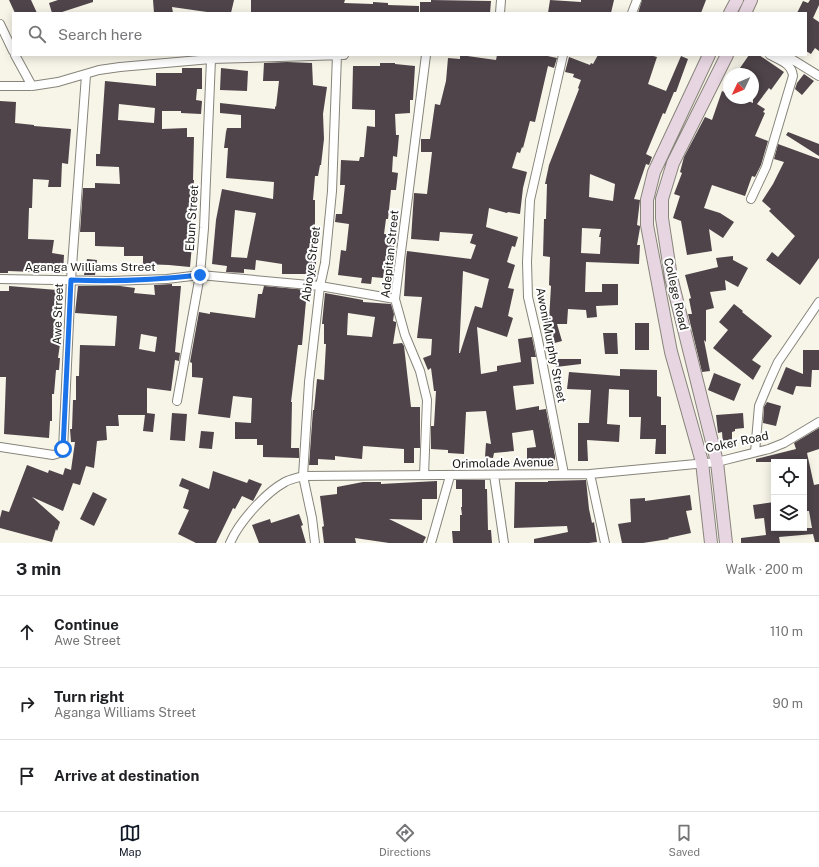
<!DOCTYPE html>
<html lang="en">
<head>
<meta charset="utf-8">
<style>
	body { margin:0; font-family:"Public Sans",sans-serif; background:#f6f6f6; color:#202124 }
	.controls { position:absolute; right:12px; bottom:12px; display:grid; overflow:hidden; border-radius:0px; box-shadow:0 2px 10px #0003 }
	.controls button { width:36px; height:36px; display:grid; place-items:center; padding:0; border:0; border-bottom:1px solid #e0e0e0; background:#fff; color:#202124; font:20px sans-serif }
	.compass { position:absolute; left:723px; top:68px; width:36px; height:36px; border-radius:50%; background:#fff; box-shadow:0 2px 10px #0003; rotate:226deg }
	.stop { position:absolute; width:12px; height:12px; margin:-9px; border:3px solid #1a73e8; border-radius:50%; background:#fff }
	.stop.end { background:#1a73e8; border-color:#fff; box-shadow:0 1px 4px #0008 }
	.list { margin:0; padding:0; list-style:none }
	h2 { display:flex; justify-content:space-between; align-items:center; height:52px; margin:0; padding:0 16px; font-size:17px }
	h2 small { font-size:13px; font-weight:400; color:#757577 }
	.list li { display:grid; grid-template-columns:26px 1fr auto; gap:12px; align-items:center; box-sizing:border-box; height:72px; padding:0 16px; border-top:1px solid #e0e0e0 }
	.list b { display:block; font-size:15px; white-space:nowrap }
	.list p { margin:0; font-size:13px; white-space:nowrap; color:#757577 }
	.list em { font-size:13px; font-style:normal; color:#757577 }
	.icon { flex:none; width:22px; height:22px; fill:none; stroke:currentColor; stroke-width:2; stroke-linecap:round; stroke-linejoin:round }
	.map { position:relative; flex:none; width:819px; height:543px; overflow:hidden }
	.search { position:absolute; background:#fff; box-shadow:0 2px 10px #0003; left:12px; right:12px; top:12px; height:44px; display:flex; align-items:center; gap:10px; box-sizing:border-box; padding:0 14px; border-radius:0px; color:#757577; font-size:15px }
	.sheet { height:268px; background:#fff }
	nav { display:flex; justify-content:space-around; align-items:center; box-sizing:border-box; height:56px; border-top:1px solid #e0e0e0; background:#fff; font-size:11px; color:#757577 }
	nav a { display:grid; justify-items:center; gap:2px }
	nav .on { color:#111827 }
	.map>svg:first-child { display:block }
	.building { fill:#4e444a; fill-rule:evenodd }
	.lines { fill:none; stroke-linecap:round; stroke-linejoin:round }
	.street-casing { stroke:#87847a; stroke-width:10 }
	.secondary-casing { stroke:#87847a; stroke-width:14 }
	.street { stroke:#fff; stroke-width:8 }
	.secondary { stroke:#e7d6e2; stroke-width:12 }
	.route { stroke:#1a73e8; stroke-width:5 }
	.labels { text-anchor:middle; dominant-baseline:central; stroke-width:4; stroke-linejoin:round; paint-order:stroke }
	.street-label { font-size:12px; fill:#1d1c18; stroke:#fff }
</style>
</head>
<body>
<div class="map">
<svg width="819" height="543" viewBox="0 0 819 543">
	<rect width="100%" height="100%" fill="#f7f4e8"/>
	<path class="building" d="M9,0H31L37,13H15Z
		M58,0H93V2L59,13H52L49,3Z
		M153,0H234L231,13H214L172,7L173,13H154Z
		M251,0H345L344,3L373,4V2L388,3V5L419,6V13H251Z
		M431,0L491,1L490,13H420V2H431Z
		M550,0L581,2V0H614L611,13H548Z
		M642,0H706L701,13H638Z
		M810,0H819V5L813,18L819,22V51L815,48L811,54L806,51V13H797L803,1L808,3Z
		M460,55L496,60L497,55H543L557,58L554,68L548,66L535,122L530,121L523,148L522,147L520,153L517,152L512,168L527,172L523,188L520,214L508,212L507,213L489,208L486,227L518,237L515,247L512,246L507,262L515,265L508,288L514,289L508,316L513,318L507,337L477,327L481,374L497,371V366L521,362L518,339L532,337L536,357H531L534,384L513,386L516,410L539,406V410L546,409L555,456V463L527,464V448L536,447L533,430L512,433L514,451L494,453L493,458L485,457L486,443L491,444L486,411L466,412L464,454L448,453V450L431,449V426H434L436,391H434L431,368L428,370L423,358L431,355L432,339L417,338L422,297L404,296L406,259L407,251L471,259L476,245L470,243L473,234L440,232L439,241L411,239L414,193L427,194L432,152H421V139H430L435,104L440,105L446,81L448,58L460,59ZM463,271L489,279L482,308L475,306L460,353H459Z
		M598,55H650L657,57L648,84L666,91L681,56L688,59L676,92H674L665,114L663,113L646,154L652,157L649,165L646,164L634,199L640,200L637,225L640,226V228L637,245H640L639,264L586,262L585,292H602V284H618V305L596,306L597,317L587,318L586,310L568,309L567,324H557L562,341L551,344L544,321L549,320L551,286L549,285L550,257L543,256L544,219H546L547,184H545L549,165L579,89L578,88L581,80L573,77L574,74L565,72L569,57L590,65L591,63L593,64ZM590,174L615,184L613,201L589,197ZM582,228L601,229L599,237H601L600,254L581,253Z
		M749,55H759L784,72L771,90L769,88L757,104L765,109L763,112L765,113L755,136L768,141L761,165L755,177L752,176L745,196L712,185L704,208L720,213L734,222L723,238L709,229L712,251L687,255L681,221L673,218L680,196L674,194L682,173L680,172L684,157L705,117L712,120L722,91L729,94V98H740L753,103V74H749L740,68Z
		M287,62L312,63L313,85L327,87L323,114L324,139L321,165H320L318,176H315L313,200H315V223L309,253H316V274H282V264L256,260L255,270L244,269V273L226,272L227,266L212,264L216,220L222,189L273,199L274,182L226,178L228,148H224L226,132L227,128H241V115L220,113V103L275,109V106L276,107L279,81H263L264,63ZM235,210L256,213L247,258L231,257Z
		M380,63H395V64L415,66L413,100H410V113L395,114L396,135H399L397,157L393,156L392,172L398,173L396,190H391L388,219H386L384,234L394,235V249L396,250L395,258L386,257L383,278L372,277L371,284L361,283L362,278L338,275L341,250L346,251L349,224L335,222L336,214H342L345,185H340L341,160L359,161L360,157H364L367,126L375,127V110L352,109L353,66H380Z
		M182,68H202V89H197L196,100L202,101L201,114L181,113V111H162V129L187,128V137H194L193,180H194L190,234H193L190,267L169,265L143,264V256H124V247L95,246V232H80L83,188H95V183L120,184L119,167L96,166V154H100L105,81L156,86V73H182ZM119,104L155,108L154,123L118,120Z
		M221,68L248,71L247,91L220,90Z
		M804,74L814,81L802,95L795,89L797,83Z
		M0,101L16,102L15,123L34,125V126L71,129L68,164L62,163L61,187H48L49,180L33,179L32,208H29L28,239L54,240L52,253L64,255L63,273L8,271V273H0Z
		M788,132L819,144V156L786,135Z
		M778,144L819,159V258L800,285L766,260L772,252L778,257L795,236L769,211L771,209L762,201L773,184L784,162L774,159Z
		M733,256V260L748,268L738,287L725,280L726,290L710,292L714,308L706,310V342L704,340L710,371L702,372L688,314H692L689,299L691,298L685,275L718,267L716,258Z
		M87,259L97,260L95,275H84Z
		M172,284V286H181L175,352L180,353L179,361L175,360L171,391L147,388V413L155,414L153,432L143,431L145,415H118L119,426H106L107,440L97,441L94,468L86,466L80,485L73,483L63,511L32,497L60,522L57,531L56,529L52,542L0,528V518L2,510L9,512L27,465L48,473L49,470L63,475L65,468L71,470L75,442H71L70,429H72L73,400H76V376H79L80,345L115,346L117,316L75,313L78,286H120L135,288L134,293L155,295L154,285ZM141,334L157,337L155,352L139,349Z
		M9,286L57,290L54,343L60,344L58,358H60L59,370H56L54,394H52V421H50L49,438L4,434L6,377H0V291H9Z
		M264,286L307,290L302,345H298L291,402H292L291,448H299V458L263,457V445H257V439H235V422L251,423L252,398L233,396L230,418L198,414L203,378L192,377V363L190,362L199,312L210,314V312L255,318L258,294H262Z
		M325,293L363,300V302L391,304L394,314L393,321L396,322V325L393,344L402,343L404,346L411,407H420V448H414V463H404V449L363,446L362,459L335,456V460L318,459V465H309L313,410H314L317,379L324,380L326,344H324V324H322ZM348,313L375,317L372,337L347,335Z
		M734,304L743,311L742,312L772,336L752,360L761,366L753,380L713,348L728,330L719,322Z
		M635,323H649V350H635Z
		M603,333H617L618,354H605Z
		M803,350H819V370H812L811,387L796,386L793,395L777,389L786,367L803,374Z
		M555,359H581V364L556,367Z
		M620,369L657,370V396L661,397V425H666V454H655L656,439H640L641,417H629V390L609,389L607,424L620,425L619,442L587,440L588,461H578V423H589L591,390L567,389L569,372L620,376Z
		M714,373L741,384L734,401L708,390Z
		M767,402L781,406L776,426L763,423L764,407Z
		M172,413L187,414L185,441L170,440Z
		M743,413L744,428L735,429V431L732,432V444H723L722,432L718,433L716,415Z
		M819,428V449L807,453L814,485L819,484V542H815L813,534L779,537L780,543H741V538L766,535L764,518L755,519L753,505L774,502V528H812L809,511H804V462H756V459L796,449L794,443Z
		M201,431L214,432L212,449L199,448Z
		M213,471L247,483L249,479L262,484L253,501L242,496L235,509L233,508L216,543H196L178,534L189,510L183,508L189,490L179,486L182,478L209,489Z
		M456,480H485V489H487L488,530H491L492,543H453L452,531H460V515H462L461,507H462V489H456Z
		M586,480L589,509L592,523L594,522L597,542L589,543H534V539L568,532L567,526L514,528L515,482H548V481Z
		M437,481V499H422V520L389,519L426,537L423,543H389L355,538L356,543H324L322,527L324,526L320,496L337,494V487L363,482H381V484Z
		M93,492L107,499L94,526L80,519Z
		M690,495L692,510L686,511L691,533L668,538L669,539L643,543H622L618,524L631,522L630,499L645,498V501Z
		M299,514L303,525L301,526L306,543H259L252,525L270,519L271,523Z"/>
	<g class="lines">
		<defs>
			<path id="street" d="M500,13L501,0
				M632,13L637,0
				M0,24L13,51
				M15,55L32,86
				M563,55L530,200L527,262L528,297L538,340L564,474
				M785,55L819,76
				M0,86H32L58,82L99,70L120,67L211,59L344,55
				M751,199L766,167L793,76C792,64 780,60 770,55
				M0,279L109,281L167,279L200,275L320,286L395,299
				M177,401L200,275L204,228L211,59
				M0,447L53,455L60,453L63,449L71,280L86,75
				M755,452L759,406L769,382L778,362L819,302
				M590,474L605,543
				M424,475L427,400L420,371L405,335L395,299L426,55
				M494,475L504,543
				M230,543C239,522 265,493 285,482C290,479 297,478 303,476L590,474L717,462L769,449L784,443L819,422
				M315,543L312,518L303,476L309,382L320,286L325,263L332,191L337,55
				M431,543L450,476"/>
			<path id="secondary" d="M730,13L737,0
				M745,13L751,0
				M709,55L654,172L647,200V225L671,352L702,462L711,543
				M726,543L717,462L671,277L662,218V199L673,163L727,55"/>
		</defs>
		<use href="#street" class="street-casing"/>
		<use href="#secondary" class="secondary-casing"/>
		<use href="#street" class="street"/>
		<use href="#secondary" class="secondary"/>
	</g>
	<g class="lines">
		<path class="route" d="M63,449L71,280C114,282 156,280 200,275"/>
	</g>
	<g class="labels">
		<g class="street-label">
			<text transform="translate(192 218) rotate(-86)">Ebun Street</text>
			<text transform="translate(390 254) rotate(-84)">Adepitan Street</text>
			<text transform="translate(311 264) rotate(-82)">Abioye Street</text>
			<text x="90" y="267">Aganga Williams Street</text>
			<text transform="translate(676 294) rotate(77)">College Road</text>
			<text transform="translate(58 314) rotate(-88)">Awe Street</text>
			<text transform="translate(551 345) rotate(79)">Awoni Murphy Street</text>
			<text transform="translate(737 442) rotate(-12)">Coker Road</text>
			<text transform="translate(503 463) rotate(-1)">Orimolade Avenue</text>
		</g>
	</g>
</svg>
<div class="controls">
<button><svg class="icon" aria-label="locate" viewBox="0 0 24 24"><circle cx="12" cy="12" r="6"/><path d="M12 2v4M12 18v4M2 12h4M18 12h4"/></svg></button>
<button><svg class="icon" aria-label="layers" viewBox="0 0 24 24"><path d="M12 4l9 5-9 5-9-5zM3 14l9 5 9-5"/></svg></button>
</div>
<svg class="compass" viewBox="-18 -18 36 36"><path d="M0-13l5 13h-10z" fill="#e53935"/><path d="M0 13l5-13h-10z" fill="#757577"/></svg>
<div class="stop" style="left:63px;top:449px"></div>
<div class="stop end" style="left:200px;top:275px"></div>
<div class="search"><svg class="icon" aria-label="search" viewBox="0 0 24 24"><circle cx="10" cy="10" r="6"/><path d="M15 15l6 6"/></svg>Search here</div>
</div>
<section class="sheet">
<h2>3 min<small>Walk · 200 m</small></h2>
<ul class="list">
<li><svg class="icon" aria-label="ahead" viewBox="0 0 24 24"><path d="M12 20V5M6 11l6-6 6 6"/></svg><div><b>Continue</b><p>Awe Street</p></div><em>110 m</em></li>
<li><svg class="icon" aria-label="right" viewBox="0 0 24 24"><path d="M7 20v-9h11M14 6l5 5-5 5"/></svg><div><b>Turn right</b><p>Aganga Williams Street</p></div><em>90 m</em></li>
<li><svg class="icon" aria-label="arrive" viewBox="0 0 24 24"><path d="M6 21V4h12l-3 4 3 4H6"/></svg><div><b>Arrive at destination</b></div></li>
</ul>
</section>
<nav>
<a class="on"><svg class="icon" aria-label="map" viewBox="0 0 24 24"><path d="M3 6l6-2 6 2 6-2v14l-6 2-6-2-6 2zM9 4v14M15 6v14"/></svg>Map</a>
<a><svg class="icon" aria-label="directions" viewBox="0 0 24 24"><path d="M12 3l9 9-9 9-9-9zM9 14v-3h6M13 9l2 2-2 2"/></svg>Directions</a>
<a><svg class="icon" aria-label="saved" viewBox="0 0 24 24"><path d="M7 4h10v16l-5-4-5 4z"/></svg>Saved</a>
</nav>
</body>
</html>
